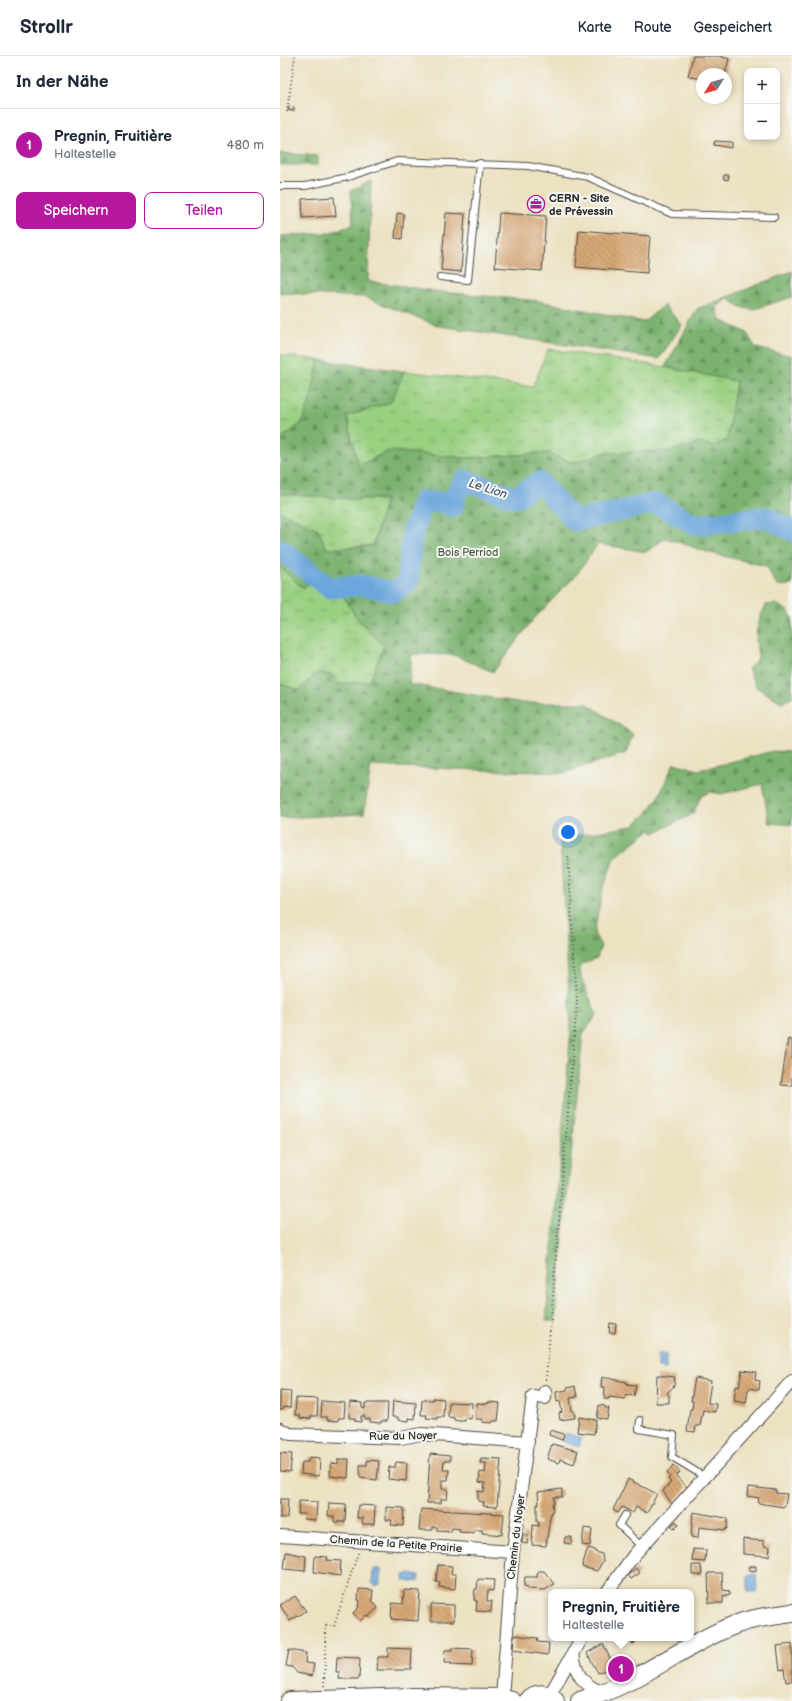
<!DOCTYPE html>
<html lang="de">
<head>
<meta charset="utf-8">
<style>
	body { margin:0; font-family:"Balsamiq Sans",sans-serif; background:#f2f2f3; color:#1f2937 }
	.controls { position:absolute; right:12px; top:12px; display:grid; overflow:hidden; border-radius:8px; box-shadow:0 2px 6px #0003 }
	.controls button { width:36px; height:36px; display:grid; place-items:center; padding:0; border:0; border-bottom:1px solid #e0e1e3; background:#fff; color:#1f2937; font:20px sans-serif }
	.compass { position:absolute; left:416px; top:12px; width:36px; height:36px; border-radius:50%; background:#fff; box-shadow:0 2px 6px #0003; rotate:233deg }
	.you { position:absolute; left:288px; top:776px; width:14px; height:14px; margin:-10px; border:3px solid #fff; border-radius:50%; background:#1a73e8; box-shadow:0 0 0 6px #1a73e833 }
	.badge { display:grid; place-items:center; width:26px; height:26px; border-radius:50%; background:#b5179e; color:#fff; font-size:13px; font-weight:700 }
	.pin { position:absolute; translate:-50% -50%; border:2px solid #fff; box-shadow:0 1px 4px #0006 }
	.popup { position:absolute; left:268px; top:1533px; width:146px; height:52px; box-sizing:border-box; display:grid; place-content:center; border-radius:8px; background:#fff; filter:drop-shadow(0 1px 3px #0005); font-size:13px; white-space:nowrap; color:#747a83 }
	.popup b { font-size:15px; color:#1f2937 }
	.popup::after { content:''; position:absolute; left:50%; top:100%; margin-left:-8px; border:8px solid transparent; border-top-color:#fff }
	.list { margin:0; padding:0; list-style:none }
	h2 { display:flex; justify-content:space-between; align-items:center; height:52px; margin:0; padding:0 16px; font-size:17px }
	h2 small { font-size:13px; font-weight:400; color:#747a83 }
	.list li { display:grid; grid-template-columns:26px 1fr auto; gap:12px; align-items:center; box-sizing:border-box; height:72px; padding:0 16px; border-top:1px solid #e0e1e3 }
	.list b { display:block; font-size:15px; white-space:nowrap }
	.list p { margin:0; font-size:13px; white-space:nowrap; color:#747a83 }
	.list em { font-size:13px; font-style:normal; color:#747a83 }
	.actions { display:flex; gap:8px; padding:12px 16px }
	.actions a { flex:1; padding:9px 0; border:1px solid #b5179e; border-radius:8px; text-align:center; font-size:14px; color:#b5179e }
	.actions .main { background:#b5179e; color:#fff }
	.map { position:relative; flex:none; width:512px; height:1645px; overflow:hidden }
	header { display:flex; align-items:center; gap:24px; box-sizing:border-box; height:56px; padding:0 20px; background:#fff; border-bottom:1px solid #e0e1e3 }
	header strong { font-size:19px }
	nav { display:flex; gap:22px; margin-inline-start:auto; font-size:14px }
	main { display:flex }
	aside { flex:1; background:#fff }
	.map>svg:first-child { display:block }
	.grass { fill:url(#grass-tufts); stroke:#627e56 }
	.forest { fill:url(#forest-firs); stroke:#536e4d }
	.water { fill:#6aa6db; stroke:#4a6883 }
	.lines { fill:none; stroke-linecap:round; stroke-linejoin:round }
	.river { stroke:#6aa6db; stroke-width:21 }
	.building { fill:url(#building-back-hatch) }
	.lane-casing { stroke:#484642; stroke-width:8 }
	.street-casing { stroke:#484642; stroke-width:14 }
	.secondary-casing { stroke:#484642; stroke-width:20 }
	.path { stroke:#484642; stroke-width:2; stroke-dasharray:1 3; stroke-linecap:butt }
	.lane { stroke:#fff; stroke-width:6 }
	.street { stroke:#fff; stroke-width:12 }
	.secondary { stroke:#fff; stroke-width:18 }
	.labels { text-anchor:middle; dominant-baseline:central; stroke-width:4; stroke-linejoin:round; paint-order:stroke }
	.poi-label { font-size:11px; font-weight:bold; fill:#2b2b2b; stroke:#f6f6f2; text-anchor:start }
	.park-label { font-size:11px; fill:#4c5d45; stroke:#f6f6f2 }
	.street-label { font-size:11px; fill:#2b2b2b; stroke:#f6f6f2 }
	.water-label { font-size:12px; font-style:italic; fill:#415669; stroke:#f6f6f2 }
</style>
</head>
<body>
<header>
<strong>Strollr</strong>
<nav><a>Karte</a><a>Route</a><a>Gespeichert</a></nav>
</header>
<main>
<aside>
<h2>In der Nähe<small></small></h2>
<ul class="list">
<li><span class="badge">1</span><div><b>Pregnin, Fruitière</b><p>Haltestelle</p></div><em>480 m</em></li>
</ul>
<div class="actions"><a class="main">Speichern</a><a>Teilen</a></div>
</aside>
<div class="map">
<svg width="512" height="1645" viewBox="0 0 512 1645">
	<defs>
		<pattern id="grass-tufts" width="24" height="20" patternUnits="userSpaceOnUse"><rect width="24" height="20" fill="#9ad081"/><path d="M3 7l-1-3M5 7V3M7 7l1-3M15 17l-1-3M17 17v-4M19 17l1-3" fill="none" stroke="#7ea96a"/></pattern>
		<pattern id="forest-firs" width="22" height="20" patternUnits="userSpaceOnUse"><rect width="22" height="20" fill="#7bb26f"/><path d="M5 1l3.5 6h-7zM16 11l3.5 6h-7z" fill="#65915b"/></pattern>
		<pattern id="building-back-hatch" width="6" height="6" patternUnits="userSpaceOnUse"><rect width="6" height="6" fill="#d8a876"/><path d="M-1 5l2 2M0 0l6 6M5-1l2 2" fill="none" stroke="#af8961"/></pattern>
	</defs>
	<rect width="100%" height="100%" fill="#f6f6f2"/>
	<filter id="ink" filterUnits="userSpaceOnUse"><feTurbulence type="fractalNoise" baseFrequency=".025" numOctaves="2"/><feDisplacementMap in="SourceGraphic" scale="8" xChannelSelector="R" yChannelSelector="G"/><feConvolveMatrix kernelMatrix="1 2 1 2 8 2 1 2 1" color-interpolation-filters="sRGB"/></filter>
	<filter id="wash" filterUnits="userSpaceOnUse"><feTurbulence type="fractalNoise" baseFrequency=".012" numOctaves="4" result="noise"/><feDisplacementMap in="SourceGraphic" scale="16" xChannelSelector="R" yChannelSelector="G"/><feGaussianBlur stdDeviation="0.9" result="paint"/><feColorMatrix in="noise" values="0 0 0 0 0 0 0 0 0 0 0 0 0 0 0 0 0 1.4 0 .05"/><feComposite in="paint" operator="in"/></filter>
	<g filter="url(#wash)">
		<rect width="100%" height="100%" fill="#ece2c2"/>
		<path class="grass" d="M268,293L385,311L456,325L447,385L434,390L420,387L390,395L323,397L293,407L269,397L186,402L109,395L78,410L67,360L111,346L124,315L253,331Z
			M0,299L39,304L30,346L21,368L0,383Z
			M0,438L70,443H106L93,489L47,493L38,473L0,456Z
			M0,511L23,532L40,517L61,536L76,561L104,590L90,625L58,628L20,634L0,628Z"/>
		<path class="forest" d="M0,97L38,100V109H0Z
			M91,125L88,225L162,236L259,245L364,266L384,249L402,269L379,303L159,270L84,241L0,237V180L48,177L73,169L71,135Z
			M512,215V241L472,254L458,250L448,242L437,251L440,264L466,276L476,292L512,300V529L497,530L486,510L430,497L386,482L366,496L318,488L297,518L252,565L213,616L174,599L132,598L129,628L243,647H306L353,678L346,697L284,717L91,710L84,758L0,762V628L20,634L36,617L53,619L58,628L90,625L104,590L76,561L61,536L40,517L23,532L0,511V456L38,473L47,493L93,490L106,443H70L0,438V383L21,368L30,346L39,304L124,315L111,346L67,360L78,410L109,395L186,402L269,397L293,407L323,397L390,395L420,387L434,390L447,384L456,325L385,311L417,253Z
			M496,548L508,555L512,561V642L501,646L476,631L468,613L478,602C475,578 475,571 486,549Z
			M493,695L512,696V769L489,767L482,728L441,738L430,736L421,740L413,758L374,777L370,774L334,802L322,836L314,877L321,890L317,902L300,909L301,922L317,959L303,978L275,1265H266L291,974L280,782L353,770L367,757L378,742L394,707L419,714Z"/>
		<path class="water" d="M378,1298H386V1313L378,1312Z
			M286,1377L302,1382L299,1391L283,1386Z
			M93,1513H101L100,1528L96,1530L92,1527Z
			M130,1518L139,1520V1525L131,1526L124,1524V1519Z
			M476,1518L477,1536H468V1519Z"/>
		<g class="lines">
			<path class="river" d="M0,493L50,532L81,529L115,536L128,526L132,480L143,445L161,446L173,451L177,436L185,424L235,442L259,426L295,465L376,447L416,469L486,461L512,475"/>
		</g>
		<g id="blocks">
			<path class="building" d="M413,0H439L449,3L445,18H422V23L408,20Z
				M9,50L14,51V55L8,54Z
				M435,85L452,86V92L434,89Z
				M444,119H449L448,124L443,123Z
				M54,141L56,160L23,162L22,143Z
				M117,157L124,158L122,183L115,182Z
				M166,157L185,158L181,216L161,214Z
				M219,157L266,160L262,215L215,211Z
				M299,174L370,180L367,217L296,211Z
				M508,983L512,984V1030L501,1029Z
				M330,1267L336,1268L335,1277H329Z
				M462,1314L476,1316L475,1324L480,1325L479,1334L470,1332L468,1334L466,1347L454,1345L456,1330L459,1331Z
				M377,1319L395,1321L394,1330L387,1337L389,1339V1347H376Z
				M322,1321L347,1326V1328L356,1329L354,1340L346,1339L345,1343L329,1341V1343H324L325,1331H321Z
				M415,1322L431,1325L428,1347L436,1348L435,1356L423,1354L420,1370H416L415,1376L407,1375L410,1353H412L413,1345H411Z
				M295,1330L297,1341L290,1342L292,1355H294L295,1362L280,1364L279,1357L282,1356L280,1345L277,1346L276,1336L287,1334V1332Z
				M0,1334L11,1335L10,1352L4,1351L3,1354H0Z
				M16,1342L38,1343L37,1360H31V1363L20,1362V1359H15Z
				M153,1342L164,1343L163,1361H157V1363L146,1362L147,1359H141L142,1344H153Z
				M42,1345L65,1347L64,1362H58V1365L47,1364V1361H41Z
				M113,1345L136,1347L135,1363L129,1362V1365L118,1364V1361H112Z
				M70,1346L82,1347V1352L85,1353V1347H108L107,1365H101V1367L90,1366V1363H84L85,1360H81V1366L75,1365V1362H69Z
				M169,1346L192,1347L191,1363L185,1362V1365H179L174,1364V1362L168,1361Z
				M208,1346L220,1347L218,1365H213L212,1367L202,1366V1363H196L197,1347L208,1348Z
				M319,1349L325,1350V1352H329L327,1363L317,1362Z
				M299,1361L316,1364L314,1378L297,1376Z
				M270,1374L284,1378L282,1384L269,1379Z
				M272,1388L298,1395L294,1408L280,1403L279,1407L267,1403Z
				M0,1397L12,1398L10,1416L0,1415Z
				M150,1398L170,1400V1405H164L163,1414H169L168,1424H162V1433H168L167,1443H161V1447H147Z
				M29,1401L40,1402L39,1420L21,1418L22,1406H28Z
				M201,1402L221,1403L217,1451L203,1450L204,1446L198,1445V1435L204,1436L205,1427L199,1426L200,1416L205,1417L206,1407H200Z
				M58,1403H69L68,1422L50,1420L51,1407L58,1408Z
				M87,1404L99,1405L97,1424L80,1422V1409H87Z
				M116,1406L127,1407L126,1425L108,1423L109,1411H115Z
				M393,1409L400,1416L396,1420L407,1431L392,1448L383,1435L391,1426L388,1423L390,1421L387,1417Z
				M348,1423L377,1438L367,1457L356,1451L353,1457L342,1451L338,1457L333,1454Z
				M468,1431L496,1434V1437L507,1438L505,1449L503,1451L478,1447L479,1442L467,1440Z
				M282,1433V1441H274V1447H272L273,1453L270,1461L266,1490L252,1489L253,1469L259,1470V1466H257V1448H259L258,1436Z
				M0,1443H8L7,1462H0Z
				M19,1445L37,1446L36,1464L24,1463L25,1458H18Z
				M49,1447L66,1448L65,1466H54V1460H48Z
				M78,1449L95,1450L94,1468H82L83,1462H77Z
				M106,1451L124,1452L123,1470L111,1469L112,1464H106Z
				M141,1453L224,1458L222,1479L202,1477V1474H194V1477L179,1476L180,1473L172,1472L171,1476L157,1475V1471H153V1474H139Z
				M413,1456L446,1462L448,1463L447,1472L445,1474L419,1471L418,1482L411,1481Z
				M396,1465L399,1469L394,1473L391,1470Z
				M304,1472L312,1473L310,1490L302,1489Z
				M243,1478L248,1479L247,1488L242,1487Z
				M285,1481H292L291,1488L284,1487Z
				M463,1483L484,1485V1490L490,1491L489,1500L463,1498Z
				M309,1492L315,1494V1496L322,1498L323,1505L317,1515L302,1511L307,1494H308Z
				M413,1493L426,1494L425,1506L412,1505Z
				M6,1496L26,1500L25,1515L4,1513Z
				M35,1500L48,1501L47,1504L61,1505L60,1520L34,1516Z
				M158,1509L172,1510L171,1518H176L175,1533L159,1531L160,1526H156Z
				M412,1509H421L422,1519H412Z
				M469,1510H476V1515L469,1514Z
				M356,1512L360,1517L351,1523L348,1519Z
				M258,1515H264L274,1528L265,1534L248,1533V1531L244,1530L245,1521H257Z
				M428,1517H442L443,1534L449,1535L450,1539L443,1541V1547H429Z
				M198,1523L214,1524L213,1535L208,1534L207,1545H212L211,1556L196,1555L197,1545L194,1544L195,1533H197Z
				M79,1533L93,1534L92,1544L98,1552L88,1561L86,1559L80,1565L73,1557L79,1551L78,1549L80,1545L78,1544Z
				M124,1534L140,1535L138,1565L111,1563L112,1547L123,1548Z
				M15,1540L26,1555L10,1565L0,1549Z
				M151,1548L174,1549V1565H151Z
				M234,1579L258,1582L257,1586L269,1587L268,1599L233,1594Z
				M347,1582H359L353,1588Z
				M323,1588L334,1610L318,1617L307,1597Z
				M512,1588V1625L506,1626L504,1613L500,1614L497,1590Z
				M108,1592L132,1593L131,1613H124V1614H97L98,1601H108Z
				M172,1592L193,1593L192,1610L171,1609L172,1607H164L165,1594H172Z
				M9,1594L26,1597L25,1607L34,1608L32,1620L17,1617L12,1611L6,1610Z
				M57,1601L80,1602L79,1623H59L60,1616H56Z"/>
		</g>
	</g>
	<g filter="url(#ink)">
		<use href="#blocks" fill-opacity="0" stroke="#484642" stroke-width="1"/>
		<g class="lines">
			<defs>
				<path id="lane" d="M0,130H25L68,121L117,105L248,110L308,121L392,158L494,161
					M160,221L188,224L200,107
					M360,1364L359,1373L394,1379L392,1401L425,1421
					M345,1459L339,1469L362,1491"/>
				<path id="street" d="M0,1373L10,1378L121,1382L141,1378L248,1386
					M0,1480L233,1496
					M327,1536L354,1499L512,1325
					M293,1597C296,1620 302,1627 322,1637
					M269,1640L302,1582
					M222,1642L233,1496L253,1340L265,1342V1335"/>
				<path id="secondary" d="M10,1645L132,1641L222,1642L232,1645
					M248,1645C255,1636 267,1636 275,1645
					M300,1645C318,1639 336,1632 353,1623C387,1605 417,1584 452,1570C471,1562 492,1560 512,1557"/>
			</defs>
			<use href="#lane" class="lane-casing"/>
			<use href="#street" class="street-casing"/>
			<use href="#secondary" class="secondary-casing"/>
			<path class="path" d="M7,56L15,0
				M266,1324L297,945L288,799
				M44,1630L46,1570H54L78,1497"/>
			<use href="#lane" class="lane"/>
			<use href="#street" class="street"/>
			<use href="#secondary" class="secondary"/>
		</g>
	</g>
	<defs>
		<symbol id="office-ring" viewBox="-11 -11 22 22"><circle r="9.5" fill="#f6f6f2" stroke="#b5179e" stroke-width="1.5"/><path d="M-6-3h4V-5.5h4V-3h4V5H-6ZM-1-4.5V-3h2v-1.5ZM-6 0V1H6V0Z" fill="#b5179e"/></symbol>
	</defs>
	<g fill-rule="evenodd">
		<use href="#office-ring" x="246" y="138" width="20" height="20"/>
	</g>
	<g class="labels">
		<g class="poi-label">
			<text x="269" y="142">CERN - Site<tspan x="269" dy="13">de Prévessin</tspan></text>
		</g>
		<g class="park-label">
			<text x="188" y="496">Bois Perriod</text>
		</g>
		<g class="street-label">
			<text transform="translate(123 1380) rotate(-1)">Rue du Noyer</text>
			<text transform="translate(236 1481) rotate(-83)">Chemin du Noyer</text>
			<text transform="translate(116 1488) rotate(4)">Chemin de la Petite Prairie</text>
		</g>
		<g class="water-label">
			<text transform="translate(208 433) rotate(18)">Le Lion</text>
		</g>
	</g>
</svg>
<div class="controls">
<button>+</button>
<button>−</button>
</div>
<svg class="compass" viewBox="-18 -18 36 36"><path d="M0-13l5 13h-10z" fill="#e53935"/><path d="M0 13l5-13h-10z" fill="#747a83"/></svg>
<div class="you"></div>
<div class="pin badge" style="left:341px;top:1613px">1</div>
<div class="popup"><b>Pregnin, Fruitière</b>Haltestelle</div>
</div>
</main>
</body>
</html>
